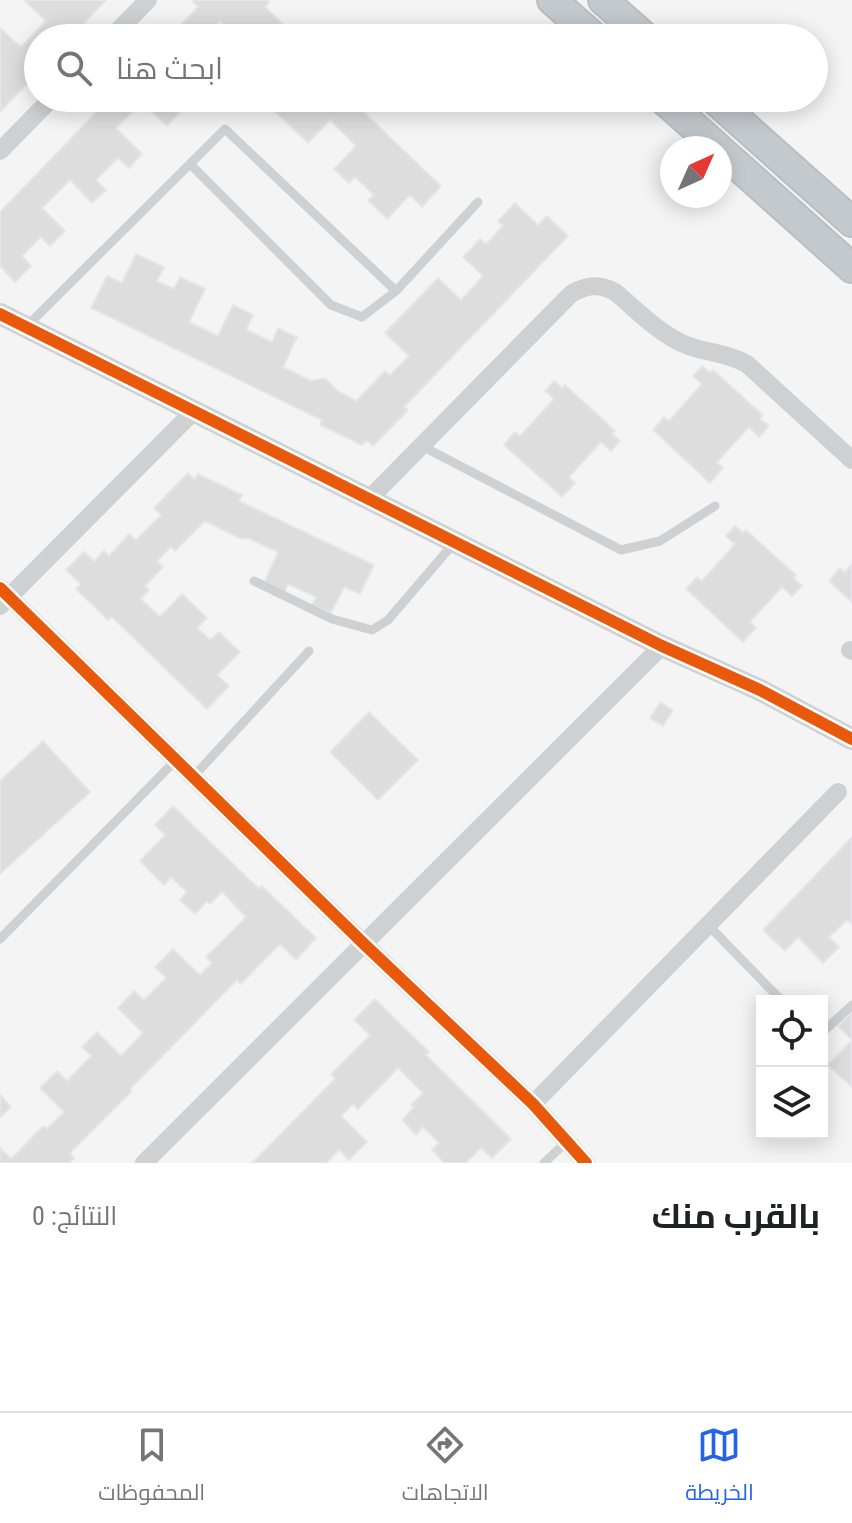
<!DOCTYPE html>
<html lang="ar">
<head>
<meta charset="utf-8">
<style>
	body { margin:0; font-family:"Roboto Condensed",Cairo,sans-serif; background:#f2f2f2; color:#202124; direction:rtl }
	.controls { position:absolute; right:24px; bottom:24px; display:grid; overflow:hidden; border-radius:0px; box-shadow:0 4px 20px #0003 }
	.controls button { width:72px; height:72px; display:grid; place-items:center; padding:0; border:0; border-bottom:2px solid #e0e0e0; background:#fff; color:#202124; font:40px sans-serif }
	.compass { position:absolute; left:660px; top:136px; width:72px; height:72px; border-radius:50%; background:#fff; box-shadow:0 4px 20px #0003; rotate:45deg }
	.list { margin:0; padding:0; list-style:none }
	h2 { display:flex; justify-content:space-between; align-items:center; height:104px; margin:0; padding:0 32px; font-size:34px }
	h2 small { font-size:26px; font-weight:400; color:#757577 }
	.icon { flex:none; width:44px; height:44px; fill:none; stroke:currentColor; stroke-width:2; stroke-linecap:round; stroke-linejoin:round }
	.map { position:relative; flex:none; width:852px; height:1163px; overflow:hidden; direction:ltr }
	.search { position:absolute; background:#fff; box-shadow:0 4px 20px #0003; left:24px; right:24px; top:24px; height:88px; display:flex; align-items:center; gap:20px; box-sizing:border-box; padding:0 28px; border-radius:44px; color:#757577; font-size:30px }
	.sheet { height:248px; background:#fff }
	nav { display:flex; justify-content:space-around; align-items:center; box-sizing:border-box; height:112px; border-top:2px solid #e0e0e0; background:#fff; font-size:22px; color:#757577 }
	nav a { display:grid; justify-items:center; gap:4px }
	nav .on { color:#2563eb }
	.map>svg:first-child { display:block }
	.building { fill:#ddddde; stroke:#e5e6e7; stroke-width:2 }
	.lines { fill:none; stroke-linecap:round; stroke-linejoin:round }
	.trunk-casing { stroke:#b9bec3; stroke-width:32 }
	.service { stroke:#ced0d2; stroke-width:9 }
	.minor { stroke:#ced0d2; stroke-width:18 }
	.tertiary { stroke:#ced0d2; stroke-width:22 }
	.trunk { stroke:#c4c9cd; stroke-width:28 }
	.cycleway-casing { stroke:#fff; stroke-width:17 }
	.cycleway { stroke:#e8590c; stroke-width:12 }
</style>
</head>
<body>
<div class="map">
<svg width="852" height="1163" viewBox="0 0 852 1163">
	<rect width="100%" height="100%" fill="#f4f4f4"/>
	<path class="building" d="M24,0H106L70,38H38V72L0,112V28L21,47L46,21Z
		M195,0H267L269,2L265,7L283,24L278,29L287,38H237L220,21L204,38H168L198,7L193,2Z
		M110,98H173L169,102L179,113L167,126L142,102L116,128L142,154L129,168L118,158L96,180L106,190L92,203L70,180L42,208L65,231L50,246L41,237L22,256L31,266L15,282L0,266V212Z
		M261,98H349L441,186L422,207L410,195L387,219L368,200L374,195L355,177L349,183L334,169L356,146L330,120L308,143Z
		M515,203L538,225L547,216L568,236L404,407L408,410L373,446L367,440L362,445L320,425L322,420L91,308L107,276L122,283L136,254L164,267L157,281L174,289L180,277L205,289L189,322L218,336L233,305L253,315L246,330L272,342L278,328L297,337L283,367L311,381L325,378L338,391L356,401L385,371L390,375L409,356L385,333L438,278L461,300L483,276L463,257L480,239L486,244L503,226L498,221Z
		M702,366L710,373L713,370L746,400L763,415L760,419L769,426L759,437L749,427L717,462L723,468L710,483L653,430L664,417L669,421L702,384L693,376Z
		M554,381L562,388L565,385L598,415L615,431L612,434L620,441L611,451L601,442L569,477L575,483L562,497L504,445L515,432L520,436L554,399L545,391Z
		M188,473L195,480L198,474L242,495L239,501L374,565L360,594L344,587L331,613L312,605L316,597L288,584L284,593L264,583L278,552L250,539L239,538L205,521L175,551L171,547L157,561L163,567L145,586L149,590L141,599L160,617L182,594L207,618L197,628L210,640L219,632L240,652L217,675L229,686L207,709L112,617L108,620L76,589L81,584L66,570L84,552L94,561L104,551L109,556L129,534L136,540L161,515L154,508Z
		M735,526L743,533L746,530L779,560L796,575L794,578L802,586L792,596L782,587L750,622L756,628L743,642L686,589L697,577L702,581L735,544L726,536Z
		M852,564V602L829,581L840,568L845,572Z
		M660,702L673,710L663,726L650,718Z
		M369,712L418,760L378,800L330,752Z
		M43,741L90,792L0,874V781Z
		M173,806L259,889L262,886L316,938L296,960L280,944L241,984L237,980L131,1088V1092L70,1153L74,1158L69,1163H0V1148L11,1159L43,1126L47,1129L64,1112L40,1088L57,1071L67,1081L91,1056L82,1047L97,1032L121,1056L143,1033L118,1008L134,991L144,1000L166,978L155,967L173,949L200,975L212,963L206,957L246,917L222,892L210,904L207,901L195,914L180,900L187,892L171,877L164,885L140,861L165,835L155,825Z
		M852,837V924L847,920L829,937L839,947L823,963L798,937L785,951L763,930Z
		M375,999L429,1052L426,1055L511,1139L492,1158L481,1148L466,1163H444L432,1150L439,1143L423,1127L416,1135L402,1120L414,1107L411,1105L423,1093L398,1068L358,1109L353,1104L341,1116L367,1142L349,1160L339,1150L326,1163H252L335,1079L331,1074L370,1035L354,1020Z
		M852,1012V1087L828,1065L852,1040L838,1026Z
		M0,1095L11,1107L0,1118Z"/>
	<g class="lines">
		<defs>
			<path id="trunk" d="M552,0L595,38
				M603,0L646,38
				M662,98L718,148
				M713,98L852,222
				M720,150L852,268"/>
		</defs>
		<use href="#trunk" class="trunk-casing"/>
		<path class="service" d="M396,291L478,202
			M28,325L225,129L396,291L362,317L331,305L190,164
			M420,445L621,550L660,541L715,506
			M254,581L332,619L372,630L388,620L454,543
			M193,777L309,651
			M708,925L782,1001
			M0,939L176,760
			M822,1033L852,1005
			M761,1093L762,1092
			M544,1163L565,1143"/>
		<path class="minor" d="M111,38L148,0
			M0,151L52,98
			M370,498L571,294C586,285 599,283 615,292C637,310 659,334 686,345C707,353 728,353 747,364L852,460
			M0,588L364,944L533,1104L586,1163
			M0,606L195,410
			M850,650L852,651
			M533,1104L838,792
			M144,1163L662,646"/>
		<path class="tertiary" d="M0,314L662,646L760,690L852,739"/>
		<use href="#trunk" class="trunk"/>
		<defs>
			<path id="cycleway" d="M0,314L662,646L760,690L852,739
				M0,588L364,944L533,1104L586,1163"/>
		</defs>
		<use href="#cycleway" class="cycleway-casing"/>
		<use href="#cycleway" class="cycleway"/>
	</g>
</svg>
<div class="controls">
<button><svg class="icon" aria-label="locate" viewBox="0 0 24 24"><circle cx="12" cy="12" r="6"/><path d="M12 2v4M12 18v4M2 12h4M18 12h4"/></svg></button>
<button><svg class="icon" aria-label="layers" viewBox="0 0 24 24"><path d="M12 4l9 5-9 5-9-5zM3 14l9 5 9-5"/></svg></button>
</div>
<svg class="compass" viewBox="-18 -18 36 36"><path d="M0-13l5 13h-10z" fill="#e53935"/><path d="M0 13l5-13h-10z" fill="#757577"/></svg>
<div class="search"><svg class="icon" aria-label="search" viewBox="0 0 24 24"><circle cx="10" cy="10" r="6"/><path d="M15 15l6 6"/></svg>ابحث هنا</div>
</div>
<section class="sheet">
<h2>بالقرب منك<small>النتائج: 0</small></h2>
<ul class="list">
</ul>
</section>
<nav>
<a class="on"><svg class="icon" aria-label="map" viewBox="0 0 24 24"><path d="M3 6l6-2 6 2 6-2v14l-6 2-6-2-6 2zM9 4v14M15 6v14"/></svg>الخريطة</a>
<a><svg class="icon" aria-label="directions" viewBox="0 0 24 24"><path d="M12 3l9 9-9 9-9-9zM9 14v-3h6M13 9l2 2-2 2"/></svg>الاتجاهات</a>
<a><svg class="icon" aria-label="saved" viewBox="0 0 24 24"><path d="M7 4h10v16l-5-4-5 4z"/></svg>المحفوظات</a>
</nav>
</body>
</html>
